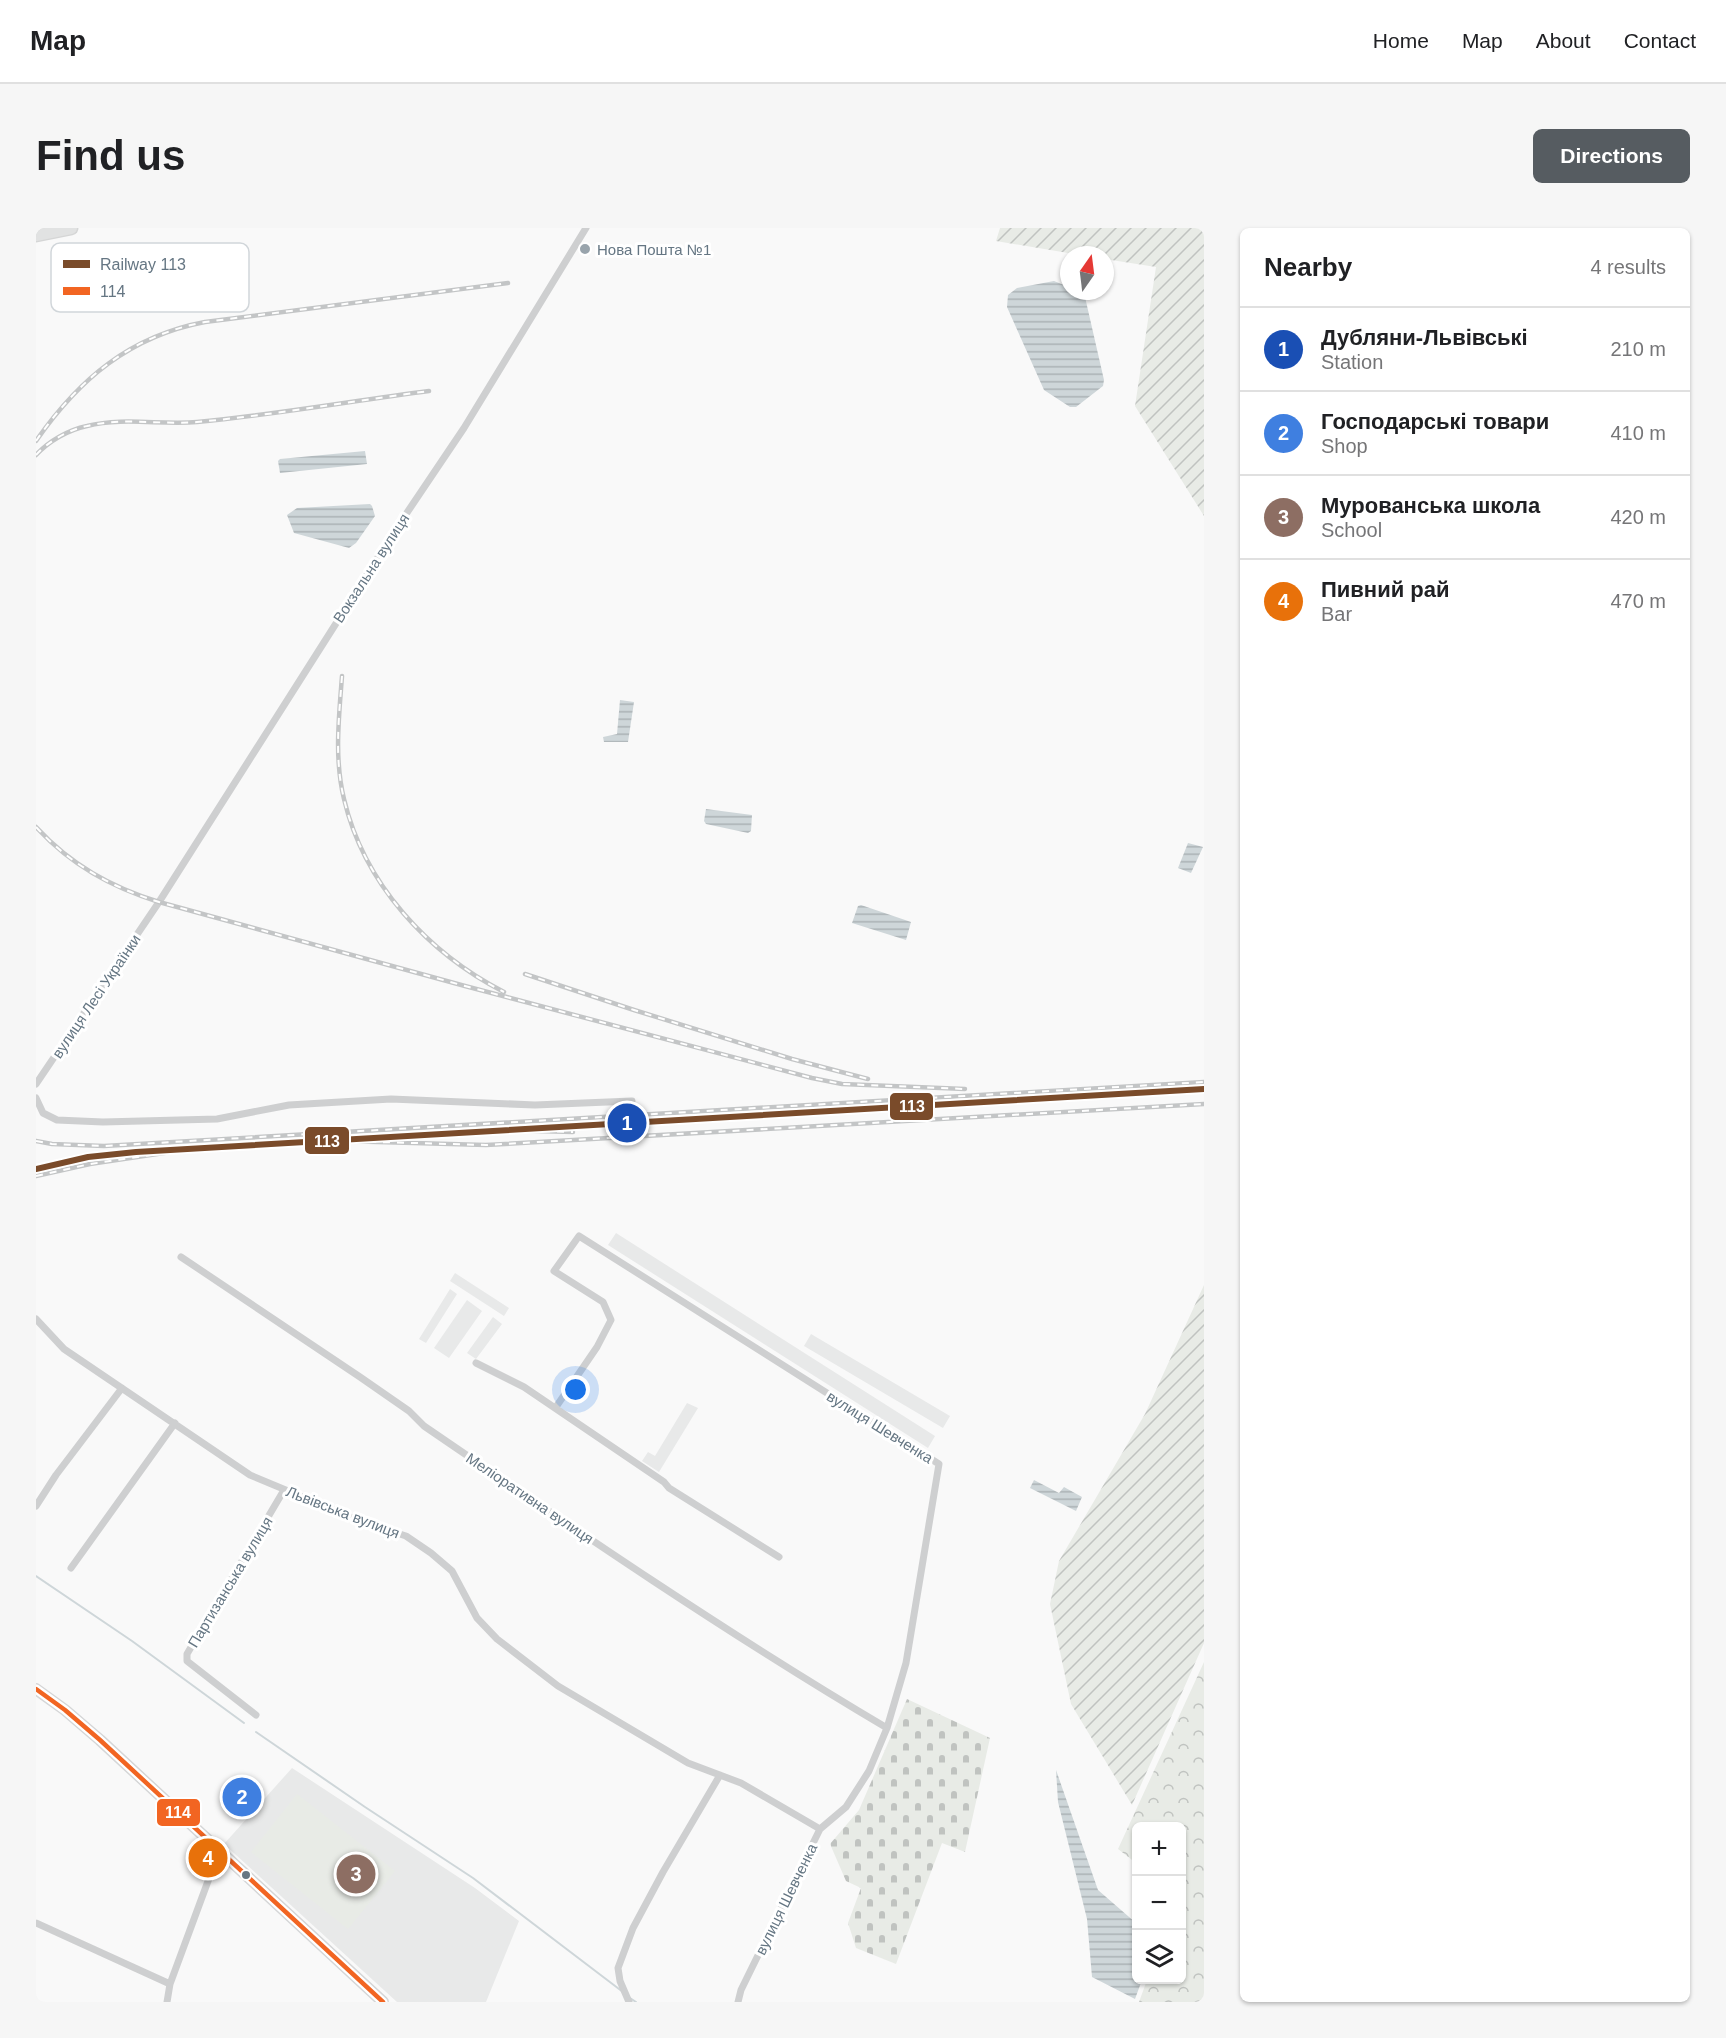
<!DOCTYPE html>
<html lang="en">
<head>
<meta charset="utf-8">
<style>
	body { margin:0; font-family:Arial,sans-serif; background:#f6f6f6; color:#202124 }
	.controls { position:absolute; right:18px; bottom:18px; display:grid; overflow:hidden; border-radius:9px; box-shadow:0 2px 4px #0004 }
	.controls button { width:54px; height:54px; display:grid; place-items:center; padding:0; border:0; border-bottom:2px solid #e0e0e0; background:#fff; color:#202124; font:30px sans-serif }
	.compass { position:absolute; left:1024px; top:18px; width:54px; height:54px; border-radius:50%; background:#fff; box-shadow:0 2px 4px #0004; rotate:14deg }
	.you { position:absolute; left:540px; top:1162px; width:21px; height:21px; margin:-15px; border:4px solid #fff; border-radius:50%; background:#1a73e8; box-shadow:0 0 0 9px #1a73e833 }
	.badge { display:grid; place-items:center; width:39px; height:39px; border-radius:50%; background:#565c61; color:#fff; font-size:20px; font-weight:700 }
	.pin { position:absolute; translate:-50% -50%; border:3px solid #fff; box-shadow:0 2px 6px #0006 }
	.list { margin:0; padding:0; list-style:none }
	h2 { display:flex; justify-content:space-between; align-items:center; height:78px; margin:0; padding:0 24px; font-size:26px }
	h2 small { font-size:20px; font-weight:400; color:#757577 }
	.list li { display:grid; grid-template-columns:39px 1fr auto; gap:18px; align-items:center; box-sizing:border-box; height:84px; padding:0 24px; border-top:2px solid #e0e0e0 }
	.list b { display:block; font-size:22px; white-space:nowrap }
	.list p { margin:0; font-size:20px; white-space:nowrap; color:#757577 }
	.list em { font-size:20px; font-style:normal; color:#757577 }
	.icon { flex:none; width:33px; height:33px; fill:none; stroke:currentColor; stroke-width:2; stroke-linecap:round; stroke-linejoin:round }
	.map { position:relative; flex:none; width:1168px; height:1774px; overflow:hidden; border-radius:9px }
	header { display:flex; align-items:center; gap:36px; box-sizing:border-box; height:84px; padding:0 30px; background:#fff; border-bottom:2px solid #e0e0e0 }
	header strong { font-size:28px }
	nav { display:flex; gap:33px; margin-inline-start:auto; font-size:21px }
	.intro { display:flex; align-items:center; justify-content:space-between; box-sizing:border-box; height:144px; padding:0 36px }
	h1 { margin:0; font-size:42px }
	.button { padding:15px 27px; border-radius:9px; background:#565c61; color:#fff; font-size:21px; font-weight:700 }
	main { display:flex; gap:36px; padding:0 36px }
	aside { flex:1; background:#fff; border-radius:9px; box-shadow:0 2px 4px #0004 }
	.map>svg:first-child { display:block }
	.built { fill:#e8e9e9 }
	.forest { fill:url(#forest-crowns) }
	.cemetery { fill:url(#cemetery-stones) }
	.garden { fill:url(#garden-furrows) }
	.pitch { fill:#e8ebe6 }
	.water { fill:url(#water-rules) }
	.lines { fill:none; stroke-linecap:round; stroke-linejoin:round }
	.stream { stroke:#ced6d9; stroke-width:2 }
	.secondary-casing { stroke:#d5d6d7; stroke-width:12 }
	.highway-casing { stroke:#d5d6d6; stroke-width:15 }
	.street { stroke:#cecfd0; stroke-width:7 }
	.secondary { stroke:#e1e2e2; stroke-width:9 }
	.highway { stroke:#e1e2e2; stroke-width:12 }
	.rail-casing { stroke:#c3c5c6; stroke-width:4.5 }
	.rail { stroke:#fff; stroke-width:2; stroke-dasharray:7; stroke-linecap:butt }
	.bus-1-casing { stroke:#fff; stroke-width:9 }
	.bus-1 { stroke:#f26522; stroke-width:4.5 }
	.rail-1-casing { stroke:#fff; stroke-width:10 }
	.rail-1 { stroke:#7a4b2a; stroke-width:6 }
	.poi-dot { fill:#99a4ac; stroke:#fff; stroke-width:2 }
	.bus-dot { fill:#657683; stroke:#fff; stroke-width:2 }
	.labels { text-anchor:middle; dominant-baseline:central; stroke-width:6; stroke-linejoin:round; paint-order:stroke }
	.poi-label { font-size:15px; fill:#657683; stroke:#fff; text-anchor:start }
	.street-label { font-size:15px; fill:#657683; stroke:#fff }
	.key { fill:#fff; stroke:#d1d6da; stroke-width:1.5 }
	.key-label { font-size:16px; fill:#657683 }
	.line-badge { stroke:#fff; stroke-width:2 }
	.badge-label { font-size:16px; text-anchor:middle; font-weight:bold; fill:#fff }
</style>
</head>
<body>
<header>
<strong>Map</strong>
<nav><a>Home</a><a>Map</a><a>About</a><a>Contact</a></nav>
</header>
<div class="intro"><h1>Find us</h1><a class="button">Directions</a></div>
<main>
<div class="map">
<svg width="1168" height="1774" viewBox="0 0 1168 1774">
	<defs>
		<pattern id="forest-crowns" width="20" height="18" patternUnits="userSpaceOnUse" patternTransform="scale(1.5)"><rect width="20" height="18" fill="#e8ebe6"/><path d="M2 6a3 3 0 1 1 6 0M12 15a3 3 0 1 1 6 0" fill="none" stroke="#c0c3c0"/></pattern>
		<pattern id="cemetery-stones" width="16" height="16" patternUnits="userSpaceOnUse" patternTransform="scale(1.5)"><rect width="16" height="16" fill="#e8ebe6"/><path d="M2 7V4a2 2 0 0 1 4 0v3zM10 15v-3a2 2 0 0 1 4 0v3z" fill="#c0c3c0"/></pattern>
		<pattern id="garden-furrows" width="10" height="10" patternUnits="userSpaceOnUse" patternTransform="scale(1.5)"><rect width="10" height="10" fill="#e8ebe6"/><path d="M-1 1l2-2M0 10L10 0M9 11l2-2" fill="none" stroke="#c0c3c0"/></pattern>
		<pattern id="water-rules" width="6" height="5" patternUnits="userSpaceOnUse" patternTransform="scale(1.5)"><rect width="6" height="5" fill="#ced6d9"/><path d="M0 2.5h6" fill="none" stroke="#abb2b5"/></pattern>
	</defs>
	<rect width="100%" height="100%" fill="#f9f9f9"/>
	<path class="built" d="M580,1005L899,1208L892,1220L572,1017Z
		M419,1045L473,1080L468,1088L414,1053Z
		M414,1061L421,1066L390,1115L383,1111Z
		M431,1072L446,1083L413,1130L398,1120Z
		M457,1089L466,1096L440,1131L431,1125Z
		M775,1106L914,1188L907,1200L768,1118Z
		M651,1175L662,1180L623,1244L606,1233L612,1224L619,1228Z
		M256,1540L439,1660L483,1693L450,1774H361L188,1616Z"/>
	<path class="forest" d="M1168,1434V1774H1103L1111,1752H1146V1598H1100V1635L1082,1621Z"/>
	<path class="cemetery" d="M871,1471L954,1510L929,1624L906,1615L860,1736L820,1720L812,1695L825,1660L810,1653L794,1616L823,1582Z"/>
	<path class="garden" d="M964,0H1168V288L1099,178L1120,39L1069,31V27H1044L960,13Z
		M1168,1057V1415L1096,1577L1035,1476L1014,1376L1023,1333L1109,1186Z"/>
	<path class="pitch" d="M261,1566L359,1643L312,1701L215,1624Z"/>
	<path class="water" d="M1018,53L1033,59V63H1041L1049,69L1068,152L1067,158L1040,179H1034L1008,162L971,79L972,67L981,60Z
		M329,223L331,236L244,245L242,233L244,231Z
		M334,276L336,278L339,288L320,315L313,320L258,305L251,287L261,280Z
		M584,472L598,474L592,514H568L567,509L581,506Z
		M670,581L716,587L715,603L712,605L670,596L668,593Z
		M1152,615L1167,619L1155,645L1142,640Z
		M825,677L875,694L870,712L816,695L822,678Z
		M998,1252L1023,1265L1028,1259L1046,1269L1040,1283L994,1260Z
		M1020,1542L1062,1662L1100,1695V1752H1106L1099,1771L1056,1749L1051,1691L1022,1574Z"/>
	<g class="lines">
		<path class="stream" d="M0,1348L96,1413L208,1495
			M220,1504L329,1579L437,1650L587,1764
			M594,1770L600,1774"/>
		<defs>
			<path id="secondary" d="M0,1461L29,1482L64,1512L347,1774"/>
			<path id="highway" d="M0,7L35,0"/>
		</defs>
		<use href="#secondary" class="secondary-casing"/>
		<use href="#highway" class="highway-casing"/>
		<path class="street" d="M0,856L123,674L360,301L428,200L550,0
			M0,870L7,885L21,892L67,894L181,891L253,877L355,871L499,877L596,873
			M145,1029L324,1149L373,1183L388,1198C540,1302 692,1406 851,1500
			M0,1091L28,1121L214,1247L329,1295L370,1308L395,1325L416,1343L441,1390L461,1411L522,1458L652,1535L705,1555L784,1601
			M440,1135L488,1159L628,1254L633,1260L743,1329
			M520,1179L561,1119L575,1092L567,1074L518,1043L543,1008L903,1236L870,1435L851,1500L833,1543L810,1579L784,1601L705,1762L702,1774
			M0,1278L20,1247L86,1160
			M35,1340L139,1195
			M220,1487L151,1433V1426L248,1262
			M0,1695L134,1756L175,1645L180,1621
			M131,1774L134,1756
			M593,1774L584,1753L582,1740L597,1700L627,1644L684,1547"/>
		<use href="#secondary" class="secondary"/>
		<use href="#highway" class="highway"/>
		<defs>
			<path id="rail" d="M0,213C43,151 94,108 169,94L472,55
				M0,227C13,213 32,202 51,198C87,189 124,197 161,194C238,187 316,173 393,163
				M306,448C303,489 298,530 308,571C328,656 392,725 468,764
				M0,599C35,637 75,659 123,674L429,758L776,850L806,856L929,861
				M489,746L598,782L756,831L832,851
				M465,902L537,904
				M0,913L16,916L68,918L1168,854
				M305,913L450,917L1168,876
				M0,948L54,936L155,921"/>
		</defs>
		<use href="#rail" class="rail-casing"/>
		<use href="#rail" class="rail"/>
		<defs>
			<path id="bus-1" d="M0,1461L29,1482L64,1512L347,1774"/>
		</defs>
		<use href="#bus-1" class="bus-1-casing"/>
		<use href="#bus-1" class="bus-1"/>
		<defs>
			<path id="rail-1" d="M0,941L52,929L100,924L1168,861"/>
		</defs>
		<use href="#rail-1" class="rail-1-casing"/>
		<use href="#rail-1" class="rail-1"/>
	</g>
	<circle class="poi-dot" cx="549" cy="21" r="6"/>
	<circle class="bus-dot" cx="210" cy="1647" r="5"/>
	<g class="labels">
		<g class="poi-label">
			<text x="561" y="21">Нова Пошта №1</text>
		</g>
		<g class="street-label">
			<text transform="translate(335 340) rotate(-57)">Вокзальна вулиця</text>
			<text transform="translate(60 768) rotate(-56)">вулиця Лесі Українки</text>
			<text transform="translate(844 1199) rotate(32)">вулиця Шевченка</text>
			<text transform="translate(494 1270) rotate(34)">Меліоративна вулиця</text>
			<text transform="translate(307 1284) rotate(21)">Львівська вулиця</text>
			<text transform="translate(194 1354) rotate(-59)">Партизанська вулиця</text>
			<text transform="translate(750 1671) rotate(-64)">вулиця Шевченка</text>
		</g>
	</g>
	<rect x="15" y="15" width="198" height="69" rx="9" class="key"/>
	<rect x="27" y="32" width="27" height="8" fill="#7a4b2a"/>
	<rect x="27" y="59" width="27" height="8" fill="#f26522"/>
	<g class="key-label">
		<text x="64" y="42">Railway 113</text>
		<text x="64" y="69">114</text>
	</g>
	<g class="line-badge">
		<rect x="853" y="864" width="45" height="29" rx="6" fill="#7a4b2a"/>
		<rect x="268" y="898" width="46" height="29" rx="6" fill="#7a4b2a"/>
		<rect x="120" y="1570" width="45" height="29" rx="6" fill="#f26522"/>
	</g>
	<g class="badge-label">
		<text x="876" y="884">113</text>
		<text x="291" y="919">113</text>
		<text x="142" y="1590">114</text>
	</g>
</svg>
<div class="controls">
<button>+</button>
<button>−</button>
<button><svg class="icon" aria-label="layers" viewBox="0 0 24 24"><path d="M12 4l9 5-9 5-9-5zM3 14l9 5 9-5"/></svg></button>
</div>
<svg class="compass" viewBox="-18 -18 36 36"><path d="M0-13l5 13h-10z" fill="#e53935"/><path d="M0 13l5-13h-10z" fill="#757577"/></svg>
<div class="you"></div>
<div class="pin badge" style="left:591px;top:895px;background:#1a4fb4">1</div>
<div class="pin badge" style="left:206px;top:1569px;background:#3f7fe0">2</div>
<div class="pin badge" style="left:320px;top:1646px;background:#8d6e63">3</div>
<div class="pin badge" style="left:172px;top:1630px;background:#e8710a">4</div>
</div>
<aside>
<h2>Nearby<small>4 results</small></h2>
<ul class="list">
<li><span class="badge" style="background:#1a4fb4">1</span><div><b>Дубляни-Львівські</b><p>Station</p></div><em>210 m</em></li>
<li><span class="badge" style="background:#3f7fe0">2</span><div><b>Господарські товари</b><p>Shop</p></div><em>410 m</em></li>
<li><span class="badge" style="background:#8d6e63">3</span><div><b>Мурованська школа</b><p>School</p></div><em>420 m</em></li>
<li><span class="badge" style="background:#e8710a">4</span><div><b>Пивний рай</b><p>Bar</p></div><em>470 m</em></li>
</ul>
</aside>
</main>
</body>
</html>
